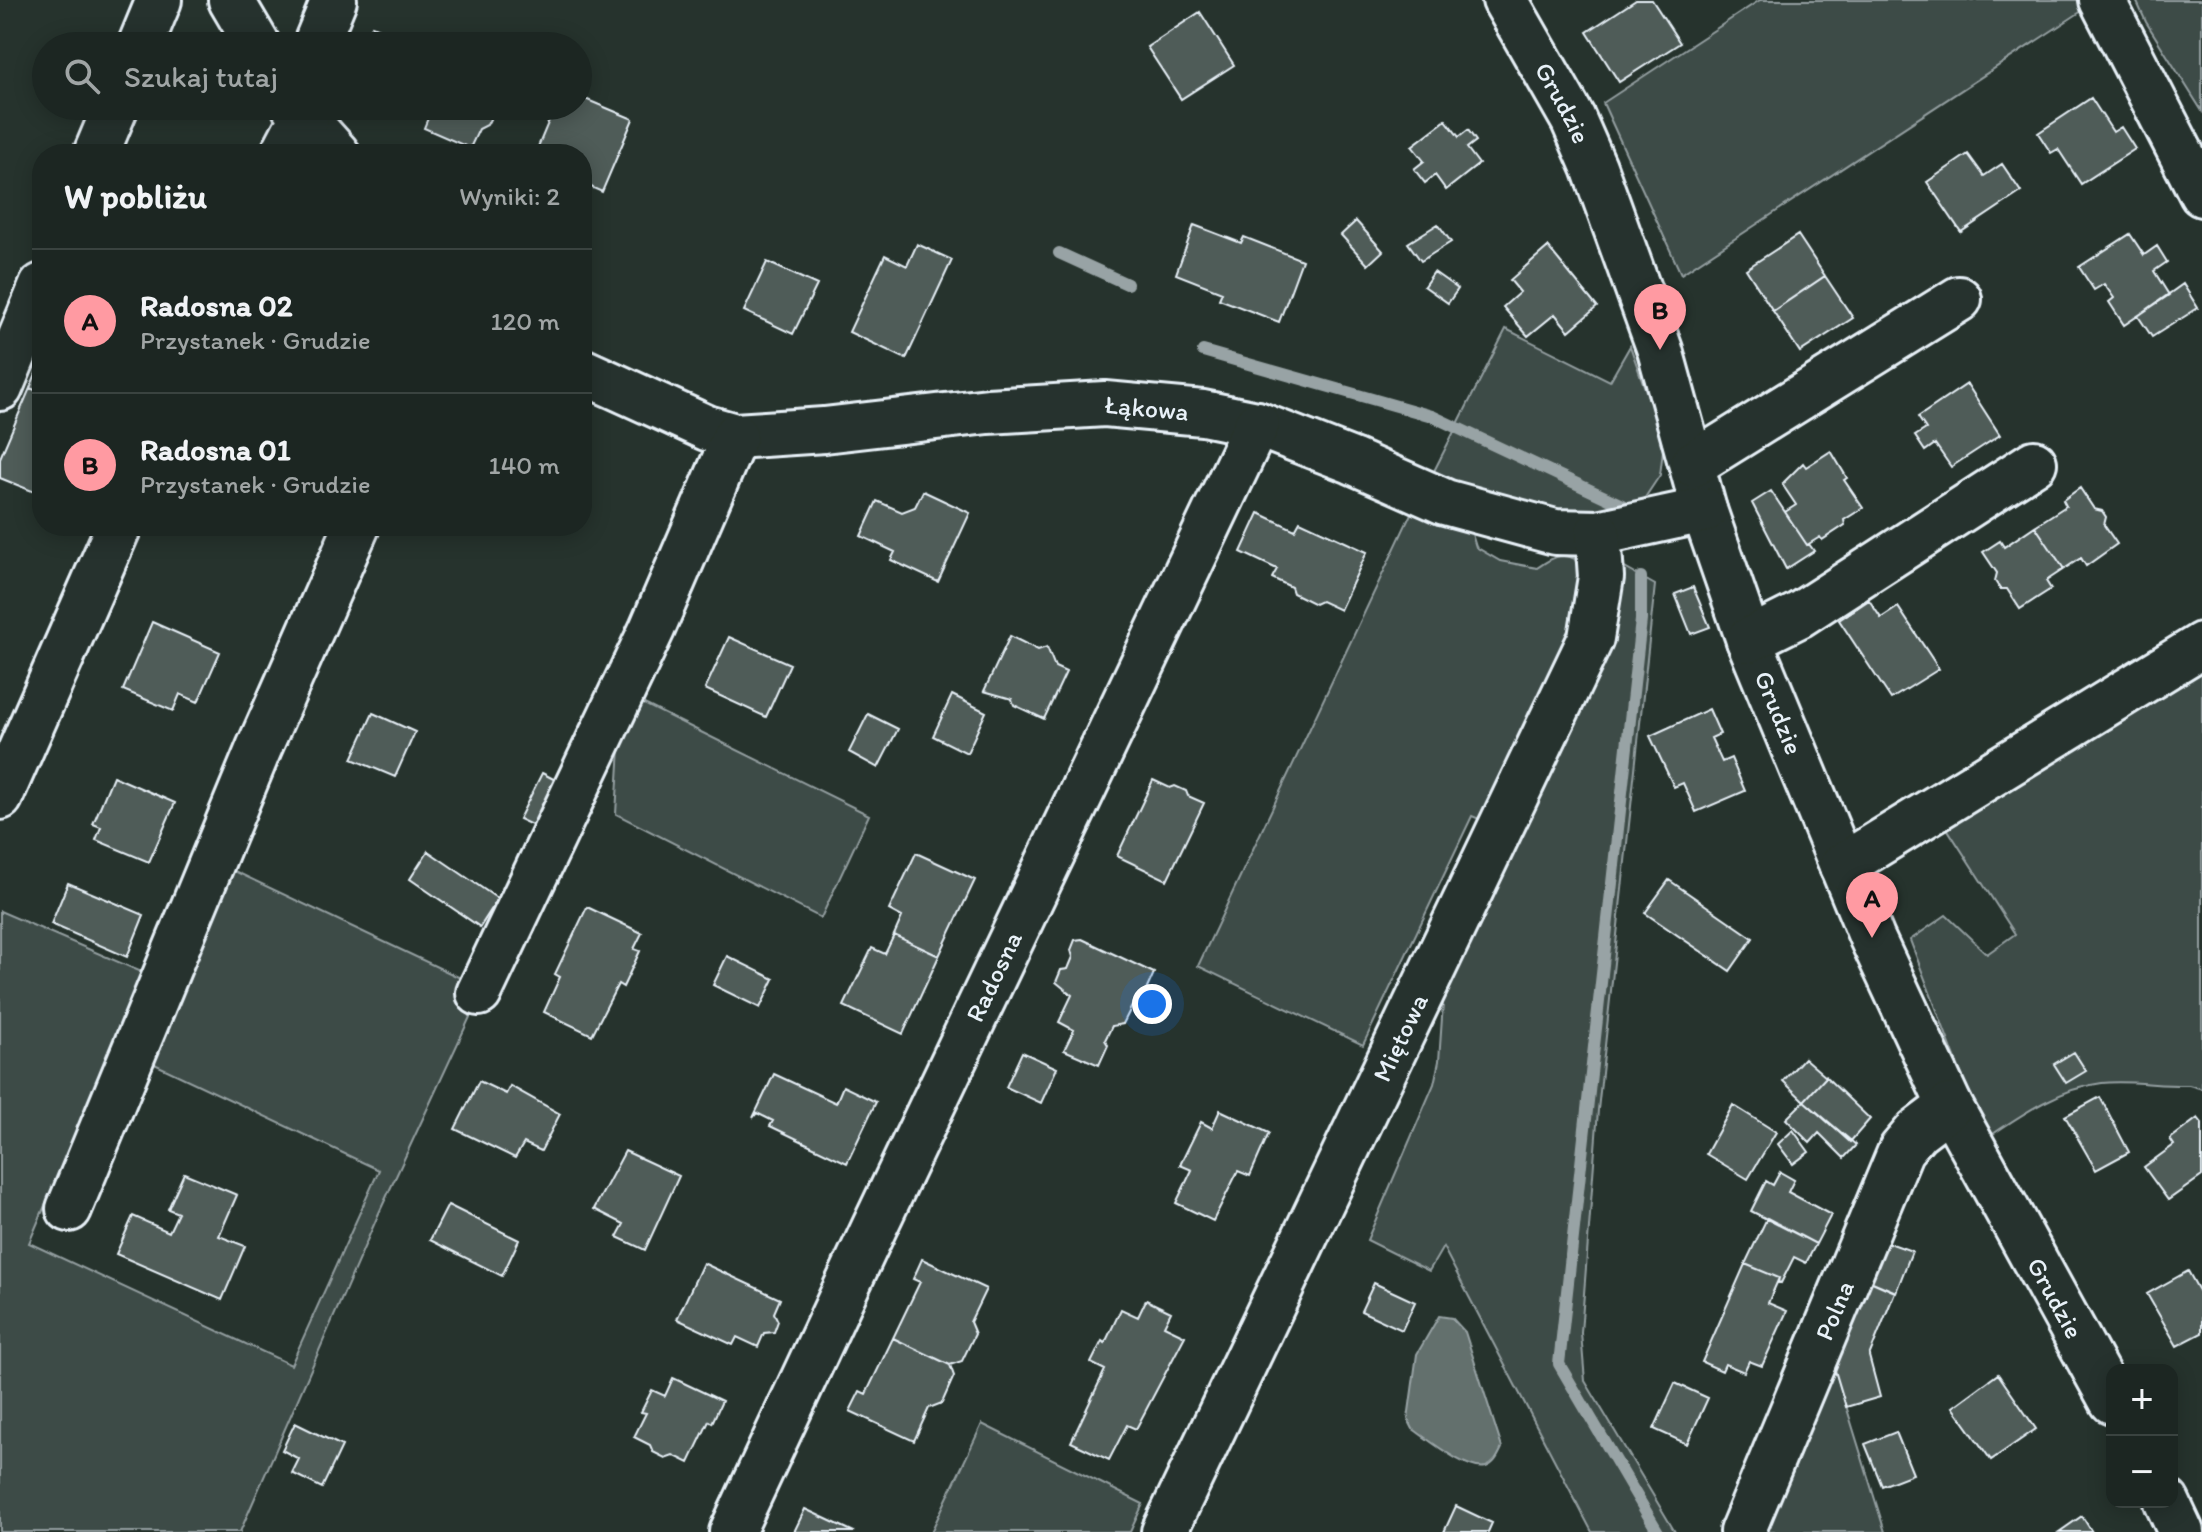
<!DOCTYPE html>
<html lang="pl">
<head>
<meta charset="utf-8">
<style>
	body { margin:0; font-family:Itim,sans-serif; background:#252e2a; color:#f1f3f6 }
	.controls { position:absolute; right:24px; bottom:24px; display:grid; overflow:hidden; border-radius:16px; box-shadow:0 4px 20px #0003 }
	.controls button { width:72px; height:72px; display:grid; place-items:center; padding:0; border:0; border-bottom:2px solid #3a4340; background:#1c2622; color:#f1f3f6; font:40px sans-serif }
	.you { position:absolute; left:1152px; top:1004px; width:28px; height:28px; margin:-20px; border:6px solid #fff; border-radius:50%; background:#1a73e8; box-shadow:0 0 0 12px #1a73e833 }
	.badge { display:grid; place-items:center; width:52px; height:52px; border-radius:50%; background:#ff9aa2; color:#111; font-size:26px; font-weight:700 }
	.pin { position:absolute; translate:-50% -66px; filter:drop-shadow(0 2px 4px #0008) }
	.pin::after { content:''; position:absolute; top:42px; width:28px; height:24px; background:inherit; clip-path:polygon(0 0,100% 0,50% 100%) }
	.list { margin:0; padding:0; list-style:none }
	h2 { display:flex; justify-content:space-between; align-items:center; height:104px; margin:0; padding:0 32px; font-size:34px }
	h2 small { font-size:26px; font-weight:400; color:#a0a5a5 }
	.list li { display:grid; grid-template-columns:52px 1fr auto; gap:24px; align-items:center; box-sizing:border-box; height:144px; padding:0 32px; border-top:2px solid #3a4340 }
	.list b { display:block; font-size:30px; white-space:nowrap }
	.list p { margin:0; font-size:26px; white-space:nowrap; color:#a0a5a5 }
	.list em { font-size:26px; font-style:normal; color:#a0a5a5 }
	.icon { flex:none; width:44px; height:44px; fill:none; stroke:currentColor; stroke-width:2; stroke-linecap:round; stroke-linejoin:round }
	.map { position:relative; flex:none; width:2202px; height:1532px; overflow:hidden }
	.search { position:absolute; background:#1c2622; box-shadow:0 4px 20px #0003; left:32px; top:32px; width:560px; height:88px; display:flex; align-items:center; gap:20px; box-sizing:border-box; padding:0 28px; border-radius:44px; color:#a0a5a5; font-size:30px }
	.panel { position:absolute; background:#1c2622; box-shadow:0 4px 20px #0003; left:32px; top:144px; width:560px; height:392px; border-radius:32px }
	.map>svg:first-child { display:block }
	.green { fill:#3e4b47; stroke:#939ea0; stroke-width:2 }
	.water { fill:#636f6d; stroke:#98a3a5; stroke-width:2 }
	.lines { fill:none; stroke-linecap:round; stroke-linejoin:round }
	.stream { stroke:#98a3a5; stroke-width:12 }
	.building { fill:#505c59; stroke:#e8f1f8; stroke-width:2 }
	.minor-casing { stroke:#e8f1f8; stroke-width:50 }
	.minor { stroke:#26332d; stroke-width:44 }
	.labels { text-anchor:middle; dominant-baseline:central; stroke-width:6; stroke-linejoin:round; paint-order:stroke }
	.street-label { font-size:26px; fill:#e8f1f8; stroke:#26332d }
</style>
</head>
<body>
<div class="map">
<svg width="2202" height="1532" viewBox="0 0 2202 1532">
	<rect width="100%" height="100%" fill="#26332d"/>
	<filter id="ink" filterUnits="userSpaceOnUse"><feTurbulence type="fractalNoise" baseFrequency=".0125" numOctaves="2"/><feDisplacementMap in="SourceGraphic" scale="16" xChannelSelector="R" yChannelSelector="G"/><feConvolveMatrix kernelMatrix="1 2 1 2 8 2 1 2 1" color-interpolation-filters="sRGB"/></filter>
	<g filter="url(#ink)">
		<path class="green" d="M1760,0H2081L2085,9L1681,274L1603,103Z
			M2136,0H2202V111L2146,22Z
			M1506,329L1610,381L1630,346L1664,442L1660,475L1640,505L1556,518L1432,475Z
			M1416,503L1471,531L1476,547L1500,561L1537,568C1549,560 1560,551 1575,559L1587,597L1489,823L1472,816L1363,1045L1198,966Z
			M1623,567L1655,585L1598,1110L1581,1333L1585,1381L1675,1532H1592L1443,1247L1429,1271L1367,1240L1434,1084L1439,1061L1444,989L1607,632Z
			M2202,664V1089L2189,1085C2161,1086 2130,1080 2102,1083C2061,1088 2024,1113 1990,1136L1975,1110L1910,940L1946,915L1987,954L2015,934L1945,825Z
			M634,699L869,815L821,918L616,814L621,730Z
			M228,868L469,982L476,1004L379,1213L240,1532H0V911L144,973L29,1243L291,1365L379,1170L148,1061Z
			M1831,1357L1885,1532H1758Z
			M982,1424L1143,1504L1130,1532H931Z"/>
		<path class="water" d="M1439,1316L1452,1318L1465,1332L1502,1448C1498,1456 1495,1464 1486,1467C1468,1472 1429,1440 1413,1429L1408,1419L1417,1354Z"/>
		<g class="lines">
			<path class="stream" d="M1059,253L1127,284
				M1203,351L1432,416L1624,506
				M1641,577V620L1559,1364L1658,1532"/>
		</g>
		<path class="building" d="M1636,0H1652L1680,43L1619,82L1587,32Z
			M1200,12L1234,65L1181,99L1147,47Z
			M372,26L418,46H355L365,42Z
			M578,96L633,119L602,192L582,183V154H535L555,106H578Z
			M2091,98L2113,132L2121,127L2135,149L2081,184L2058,149L2051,153L2038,133Z
			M412,106H488L492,115L487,125L479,129L470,148L424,128L428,118L410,110Z
			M1446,120L1459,137L1468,130L1476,141L1467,148L1479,164L1446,190L1435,175L1425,183L1414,169L1424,161L1412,146Z
			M1968,154L1984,176L2002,164L2021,192L1961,232L1927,182Z
			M1356,221L1383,251L1368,265L1341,235Z
			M1438,224L1451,242L1421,261L1408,243Z
			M1194,225L1241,243L1244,237L1302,260L1279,322L1219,299L1222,292L1176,274Z
			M2130,234L2144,255L2157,246L2167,262L2154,271L2169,295L2124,325L2109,302L2114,298L2104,284L2094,290L2079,267Z
			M1798,235L1825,276L1773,311L1746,269Z
			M917,244L952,260L906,359L849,332L885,255L907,266Z
			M1548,247L1597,307L1569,331L1555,314L1528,336L1503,307L1520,292L1510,280Z
			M767,262L817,285L793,334L744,311Z
			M1434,272L1458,289L1448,303L1424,286Z
			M1825,276L1853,318L1800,352L1773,311Z
			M2183,284L2198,308L2152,337L2138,316Z
			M42,359V393L30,388Z
			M1967,384L2000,435L1951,467L1935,444L1925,451L1915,436L1926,429L1918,417Z
			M30,388L42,393V495L0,478V458Z
			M1831,451L1847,478L1844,480L1863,508L1844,520L1845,525L1822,540L1820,537L1807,545L1785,512L1796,505L1782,484L1803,463L1806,467Z
			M2080,488L2094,509L2102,511L2106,517L2104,525L2117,544L2086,566L2081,558L2064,569L2035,526L2066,506L2063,500Z
			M923,491L970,513L938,582L891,560L895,552L861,536L877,501L902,512L915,507Z
			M1771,491L1807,545L1809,544L1814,551L1786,569L1752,503Z
			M1259,513L1295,530L1300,521L1367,552L1340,610L1321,601L1315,604L1293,593L1291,587L1272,578L1277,569L1241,552Z
			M2035,526L2064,569L2046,581L2051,589L2020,609L2007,589H2000L1995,581L1997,573L1983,552L2000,541L2004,547Z
			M1693,587L1710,627L1691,634L1675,594Z
			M1869,600L1881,618L1898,607L1939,669L1891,699L1839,620Z
			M152,622L220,652L198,702L180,694L173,711L123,690Z
			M1010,636L1038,650L1047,647L1055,667L1066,672L1044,719L1014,705L1012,699L984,691Z
			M729,637L790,664L766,717L705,689Z
			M952,695L986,712L967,753L933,736Z
			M1709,709L1720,734L1711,738L1722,762L1731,758L1745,791L1696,812L1683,783L1674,787L1650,736Z
			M373,713L415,732L395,777L352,759Z
			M868,714L898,729L878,768L849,752Z
			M542,773L565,785L542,830L519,819Z
			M113,776L175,803L149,862L96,840L101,827L93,824Z
			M1153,780L1170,788L1175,786L1186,791L1188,796L1204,803L1167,880L1117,856Z
			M428,851L498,899L480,927L410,879Z
			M916,853L975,880L939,956L894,935L902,917L889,910Z
			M1669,880L1753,938L1730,971L1645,913Z
			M68,883L144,915L127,957L51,924Z
			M587,907L642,933L634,949L640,951L623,987L618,984L592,1035L544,1012L560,977L555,974Z
			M894,935L939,956L903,1034L844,1006L872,948L885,954Z
			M1082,939L1154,973L1140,1004H1133L1123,1024L1112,1026L1105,1040L1108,1045L1099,1065L1064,1050L1074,1030L1059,1022L1072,995L1056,982L1061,970L1068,969L1073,957L1071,950L1075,940Z
			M727,956L774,979L760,1008L713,985Z
			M1022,1052L1057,1068L1041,1103L1006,1087Z
			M2074,1052L2086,1071L2066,1083L2054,1064Z
			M1804,1058L1826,1077L1804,1101L1783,1081Z
			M774,1074L836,1103L843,1086L876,1102L847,1163L770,1126L773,1121L757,1113L753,1118Z
			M1826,1077L1870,1119L1850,1142L1804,1101Z
			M479,1081L506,1094L510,1086L560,1114L541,1151L524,1143L515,1158L455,1129Z
			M2100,1097L2129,1152L2096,1170L2065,1116Z
			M1804,1101L1856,1145L1844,1158L1819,1133L1810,1143L1786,1119Z
			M1733,1105L1776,1132L1748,1179L1706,1154Z
			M1220,1110L1269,1133L1250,1176L1238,1171L1213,1221L1176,1203L1192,1170L1180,1165L1201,1122L1212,1128Z
			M2198,1118L2202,1123V1176L2168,1200L2144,1167L2174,1145L2170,1139Z
			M1793,1130L1809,1152L1793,1164L1778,1144Z
			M625,1151L679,1176L645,1250L617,1237L624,1224L594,1209Z
			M1780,1172L1794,1180L1788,1192L1831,1215L1816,1244L1751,1211L1766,1181L1773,1185Z
			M184,1173L237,1195L219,1236L245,1246L222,1300L116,1254L133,1216L169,1232L178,1213L168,1209Z
			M448,1205L519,1240L502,1276L430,1240Z
			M1767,1218L1816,1244L1806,1263L1794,1257L1781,1283L1778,1282L1779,1278L1745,1264Z
			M1878,1239L1912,1251L1896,1292L1863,1278Z
			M922,1259L986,1289L970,1322L975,1334L962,1361L950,1365L893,1338L920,1282L913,1279Z
			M703,1263L780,1299L774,1313L778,1321L774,1332L764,1333L758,1347L737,1337L733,1345L677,1319Z
			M1745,1264L1779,1278L1768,1303L1787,1311L1762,1366L1749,1361L1744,1372L1725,1364L1722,1371L1702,1362Z
			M2188,1271L2202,1296V1333L2177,1346L2147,1294Z
			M1863,1278L1895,1292L1869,1356L1880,1397L1846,1407L1831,1357Z
			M1374,1283L1415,1302L1402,1330L1361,1311Z
			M1146,1300L1171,1312L1164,1326L1185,1336L1136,1429L1127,1425L1109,1460L1071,1442L1105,1370L1091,1363L1102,1341L1105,1343L1121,1309L1138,1317Z
			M893,1338L950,1365L954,1376L942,1403L929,1408L914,1441L850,1411L860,1391L866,1394Z
			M1998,1374L2036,1429L1991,1460L1953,1407Z
			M673,1378L722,1401L712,1423L709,1421L689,1463L673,1455L665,1458L653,1452L650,1445L634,1437L646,1413L641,1412L652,1390L665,1396Z
			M1675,1383L1708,1398L1687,1444L1654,1429Z
			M295,1423L342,1446L322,1488L292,1473L299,1459L282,1450Z
			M1896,1432L1913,1474L1882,1486L1865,1444Z
			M1456,1506L1492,1523L1488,1532H1444Z
			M805,1509L854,1532H794Z
			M2082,1516L2092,1532H2059Z"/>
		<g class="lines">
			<defs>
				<g id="minor">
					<path d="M231,0L258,46"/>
					<path id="s1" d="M1505,0L1573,119L1594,167L1660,350L1704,510L1749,640L1872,938L1950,1106L2112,1401"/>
					<path d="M2102,0L2202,194"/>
					<path d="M140,46L159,0"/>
					<path d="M315,46L334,0"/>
					<path d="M294,106L337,154"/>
					<path d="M96,154L116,106"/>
					<path d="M283,154L294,133L306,119"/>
					<path id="s2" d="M582,371L707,428L735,436L824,430L988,411L1105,404L1203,413L1257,424L1352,461L1445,502L1555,532L1598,533L1704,510"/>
					<path d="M0,388L42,286"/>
					<path d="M1693,464L1959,299"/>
					<path d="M1749,640L1799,615L2034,463"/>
					<path d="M0,797L119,526"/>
					<path d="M1842,866L2202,645"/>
					<path d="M479,993L652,629L735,436"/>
					<path d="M69,1209L259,748L357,526"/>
					<path d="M2167,1502L2181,1532"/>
					<path id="s3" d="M732,1532L874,1228L1257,424"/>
					<path id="s4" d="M1164,1532L1591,638L1601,577L1598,533"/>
					<path id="s5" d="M1742,1532L1901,1150L1917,1131L1950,1106"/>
				</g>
			</defs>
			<use href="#minor" class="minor-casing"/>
			<use href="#minor" class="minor"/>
		</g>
	</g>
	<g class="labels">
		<g class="street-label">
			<text stroke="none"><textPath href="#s1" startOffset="118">Grudzie</textPath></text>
			<text stroke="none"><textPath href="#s2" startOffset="580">Łąkowa</textPath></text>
			<text stroke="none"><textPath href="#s1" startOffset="766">Grudzie</textPath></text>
			<text stroke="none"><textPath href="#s3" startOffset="614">Radosna</textPath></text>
			<text stroke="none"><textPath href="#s4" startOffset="548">Miętowa</textPath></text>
			<text stroke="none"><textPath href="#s1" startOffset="1414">Grudzie</textPath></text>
			<text stroke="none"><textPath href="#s5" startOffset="240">Polna</textPath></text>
		</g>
	</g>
</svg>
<div class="controls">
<button>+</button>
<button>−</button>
</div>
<div class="you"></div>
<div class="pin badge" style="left:1872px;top:938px">A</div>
<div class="pin badge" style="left:1660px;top:350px">B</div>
<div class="search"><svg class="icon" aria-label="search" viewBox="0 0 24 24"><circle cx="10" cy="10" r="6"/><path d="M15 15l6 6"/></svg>Szukaj tutaj</div>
<section class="panel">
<h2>W pobliżu<small>Wyniki: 2</small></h2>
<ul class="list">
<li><span class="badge">A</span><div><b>Radosna 02</b><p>Przystanek · Grudzie</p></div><em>120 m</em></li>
<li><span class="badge">B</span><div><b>Radosna 01</b><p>Przystanek · Grudzie</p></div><em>140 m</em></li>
</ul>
</section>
</div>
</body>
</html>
